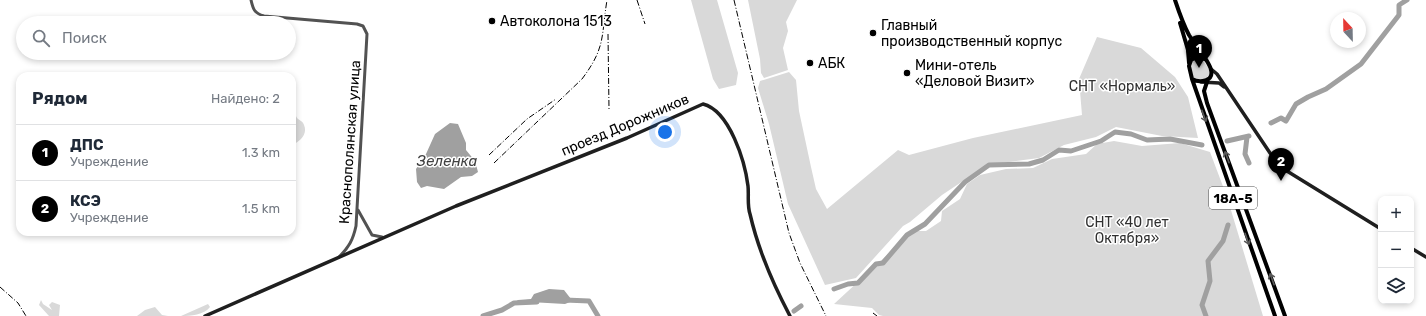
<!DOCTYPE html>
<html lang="ru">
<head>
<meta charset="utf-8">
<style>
	body { margin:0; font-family:Rubik,sans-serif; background:#f2f2f3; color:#1f2937 }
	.controls { position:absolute; right:12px; bottom:12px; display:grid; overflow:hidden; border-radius:8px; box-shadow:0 2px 6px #0003 }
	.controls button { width:36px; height:36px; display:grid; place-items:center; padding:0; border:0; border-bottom:1px solid #e0e1e3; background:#fff; color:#1f2937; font:20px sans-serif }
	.compass { position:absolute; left:1330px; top:12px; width:36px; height:36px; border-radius:50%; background:#fff; box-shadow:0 2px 6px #0003; rotate:338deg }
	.you { position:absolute; left:665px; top:132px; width:14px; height:14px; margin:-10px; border:3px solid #fff; border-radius:50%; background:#1a73e8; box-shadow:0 0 0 6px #1a73e833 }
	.badge { display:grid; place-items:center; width:26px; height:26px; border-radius:50%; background:#000; color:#fff; font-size:13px; font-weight:700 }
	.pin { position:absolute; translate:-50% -33px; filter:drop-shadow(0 1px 2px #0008) }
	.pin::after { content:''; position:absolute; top:21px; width:14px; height:12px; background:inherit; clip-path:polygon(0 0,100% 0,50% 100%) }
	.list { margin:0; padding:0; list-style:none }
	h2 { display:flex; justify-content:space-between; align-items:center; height:52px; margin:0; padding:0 16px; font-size:17px }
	h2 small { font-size:13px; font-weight:400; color:#747a83 }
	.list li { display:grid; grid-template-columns:26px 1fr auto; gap:12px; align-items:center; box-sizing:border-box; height:56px; padding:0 16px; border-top:1px solid #e0e1e3 }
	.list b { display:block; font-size:15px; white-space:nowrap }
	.list p { margin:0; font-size:13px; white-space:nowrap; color:#747a83 }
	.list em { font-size:13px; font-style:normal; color:#747a83 }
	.icon { flex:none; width:22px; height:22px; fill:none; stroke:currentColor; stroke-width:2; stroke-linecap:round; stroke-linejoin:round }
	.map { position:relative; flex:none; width:1426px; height:316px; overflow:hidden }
	.search { position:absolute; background:#fff; box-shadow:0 2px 6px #0003; left:16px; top:16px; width:280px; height:44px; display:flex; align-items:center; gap:10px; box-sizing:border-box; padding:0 14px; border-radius:22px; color:#747a83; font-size:15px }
	.panel { position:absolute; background:#fff; box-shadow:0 2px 6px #0003; left:16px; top:72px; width:280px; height:164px; border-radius:12px }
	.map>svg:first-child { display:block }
	.green { fill:#d9d9d9 }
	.water { fill:#a0a0a0 }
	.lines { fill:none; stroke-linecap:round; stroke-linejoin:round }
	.river { stroke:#a0a0a0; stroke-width:5 }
	.tertiary { stroke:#525252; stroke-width:3 }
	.secondary { stroke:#1f1f1f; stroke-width:3.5 }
	.trunk { stroke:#000; stroke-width:4 }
	.rail { stroke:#000; stroke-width:1; stroke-dasharray:6 2 1 2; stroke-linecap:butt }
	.oneway { stroke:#595959 }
	.poi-dot { fill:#000; stroke:#fff; stroke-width:1.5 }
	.labels { text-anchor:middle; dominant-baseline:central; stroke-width:3; stroke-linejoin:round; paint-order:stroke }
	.shield { fill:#fff; stroke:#4c4c4c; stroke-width:1 }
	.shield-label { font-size:13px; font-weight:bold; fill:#000 }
	.poi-label { font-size:14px; fill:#000; stroke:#fff; text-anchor:start }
	.park-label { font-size:14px; fill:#303030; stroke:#fff }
	.street-label { font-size:14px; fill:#000; stroke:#fff }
	.water-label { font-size:15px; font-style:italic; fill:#414141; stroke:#fff }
</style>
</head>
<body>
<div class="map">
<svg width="1426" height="316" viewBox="0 0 1426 316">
	<rect width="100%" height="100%" fill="#fff"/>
	<path class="green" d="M691,0H717L738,73L736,85L719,89L713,79Z
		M748,0H797L786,22L788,31L783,48L788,70L764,78L761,73L760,59Z
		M1097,37L1141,48L1175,77L1188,97L1198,138L1162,136L1116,127L1096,137L1064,145L1039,158L987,165L942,195L910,222L903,226L856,278L825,285L788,204L769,124L758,88L760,81L789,72L796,80L799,111L811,167L816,189L827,209L898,150L909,155L973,138L1082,115L1079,79Z
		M1195,57C1203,61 1211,66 1209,75L1205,79L1197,80L1193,77L1191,72L1192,60Z
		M292,106C294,110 295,115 297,118C300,121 303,121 304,125C308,134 300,142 292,145Z
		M1114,141L1142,146L1180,143L1210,152L1227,197L1263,316H883L879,315L872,308L834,304L913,231H926L941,221L942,211L960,199L967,184L980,175L1006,169L1033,168L1052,159L1086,154L1097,144Z
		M41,300L43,304L52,310L49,305L52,302L60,305L59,316H49L39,305Z
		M208,304L210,307C204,315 191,316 181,316Z
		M155,307L162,315L168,316H137L145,310Z"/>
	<path class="water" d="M450,123L458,124L466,143V150L475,161L478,172L472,176L461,177L444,189L427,186L421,188L417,182L416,169L426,154L435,134Z
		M549,289L564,290L571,299L570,302L565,304L530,302L514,303L518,300L531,299L534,294Z"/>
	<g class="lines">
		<path class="river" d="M1271,123L1281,118L1286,121L1296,104L1308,97L1326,89L1361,64L1399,15V5L1407,0
			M1247,137L1245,154L1249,163
			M1227,141L1249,136
			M834,289L848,284L858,283L876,264L883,263L907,235L925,224L965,182L989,165L1029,164L1043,160L1059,150L1071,151L1101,141L1115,132L1131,134L1147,140L1170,139L1202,145
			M565,300L589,301L598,316
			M794,311L801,306
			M483,316L502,310L514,303L537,302
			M1206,316L1202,305L1210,281L1208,261L1223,241L1228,225"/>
		<path class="tertiary" d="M251,0C253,9 254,13 264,16L357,24L363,26L367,34L356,226C353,240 349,247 339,257
			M358,210L372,235L382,237"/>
		<path class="secondary" d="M1211,69L1217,74L1270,153L1282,168L1381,229
			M1201,82L1219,83L1224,87
			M1411,248L1426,257
			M205,316L456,206L627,138L703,104C730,111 745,162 748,186C749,195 747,205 750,214C758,249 773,284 790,316"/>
		<path class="trunk" d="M1175,0C1179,12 1183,24 1189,35C1194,43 1210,62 1211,70C1214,82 1199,83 1192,79L1189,66L1191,60L1196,57L1205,59
			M1180,23L1188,50L1189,63
			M1192,79L1275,316
			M1208,79L1204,91L1207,103L1285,316"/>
		<path class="rail" d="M637,0L645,24
			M734,0L789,233L800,263L826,316
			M608,34L609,109
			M489,155L527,119L556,99
			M494,163L582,79C606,47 601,37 607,0
			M0,287L18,303L26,316
			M873,313L877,316"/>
	</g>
	<defs><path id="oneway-shaft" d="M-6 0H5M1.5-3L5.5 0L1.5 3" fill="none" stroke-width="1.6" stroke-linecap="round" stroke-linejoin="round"/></defs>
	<g class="oneway">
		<use href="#oneway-shaft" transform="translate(1204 116) rotate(70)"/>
		<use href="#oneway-shaft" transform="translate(1227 157) rotate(-110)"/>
		<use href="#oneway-shaft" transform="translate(1247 239) rotate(71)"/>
		<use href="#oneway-shaft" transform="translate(1272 279) rotate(-110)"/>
	</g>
	<g class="poi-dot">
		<circle cx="492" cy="21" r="4"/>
		<circle cx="873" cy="33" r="4"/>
		<circle cx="810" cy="63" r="4"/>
		<circle cx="907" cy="73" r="4"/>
	</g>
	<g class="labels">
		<rect class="shield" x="1209" y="187" width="48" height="22" rx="3"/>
		<g class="shield-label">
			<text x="1233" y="198">18А-5</text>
		</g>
		<g class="poi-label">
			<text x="500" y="21">Автоколона 1513</text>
			<text x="881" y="25">Главный<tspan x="881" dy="16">производственный корпус</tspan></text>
			<text x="818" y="63">АБК</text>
			<text x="915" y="65">Мини-отель<tspan x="915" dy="16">«Деловой Визит»</tspan></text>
		</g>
		<g class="park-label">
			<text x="1122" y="86">СНТ «Нормаль»</text>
			<text x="1127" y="222">СНТ «40 лет<tspan x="1127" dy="16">Октября»</tspan></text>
		</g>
		<g class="street-label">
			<text transform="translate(625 125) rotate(-23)">проезд Дорожников</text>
			<text transform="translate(350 142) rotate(-86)">Краснополянская улица</text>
		</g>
		<g class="water-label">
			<text x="447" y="161">Зеленка</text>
		</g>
	</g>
</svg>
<div class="controls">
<button>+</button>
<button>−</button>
<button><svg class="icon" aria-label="layers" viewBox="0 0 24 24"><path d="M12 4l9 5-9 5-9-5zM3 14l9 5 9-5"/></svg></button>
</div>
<svg class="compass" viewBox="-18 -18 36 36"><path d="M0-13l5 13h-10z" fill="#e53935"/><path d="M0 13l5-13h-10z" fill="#747a83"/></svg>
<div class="you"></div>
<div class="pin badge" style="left:1199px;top:68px">1</div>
<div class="pin badge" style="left:1281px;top:181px">2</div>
<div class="search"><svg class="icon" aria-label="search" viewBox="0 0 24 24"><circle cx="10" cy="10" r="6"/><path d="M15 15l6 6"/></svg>Поиск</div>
<section class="panel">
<h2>Рядом<small>Найдено: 2</small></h2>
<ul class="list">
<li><span class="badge">1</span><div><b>ДПС</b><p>Учреждение</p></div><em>1.3 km</em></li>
<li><span class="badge">2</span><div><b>КСЭ</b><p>Учреждение</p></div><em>1.5 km</em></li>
</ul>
</section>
</div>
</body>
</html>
